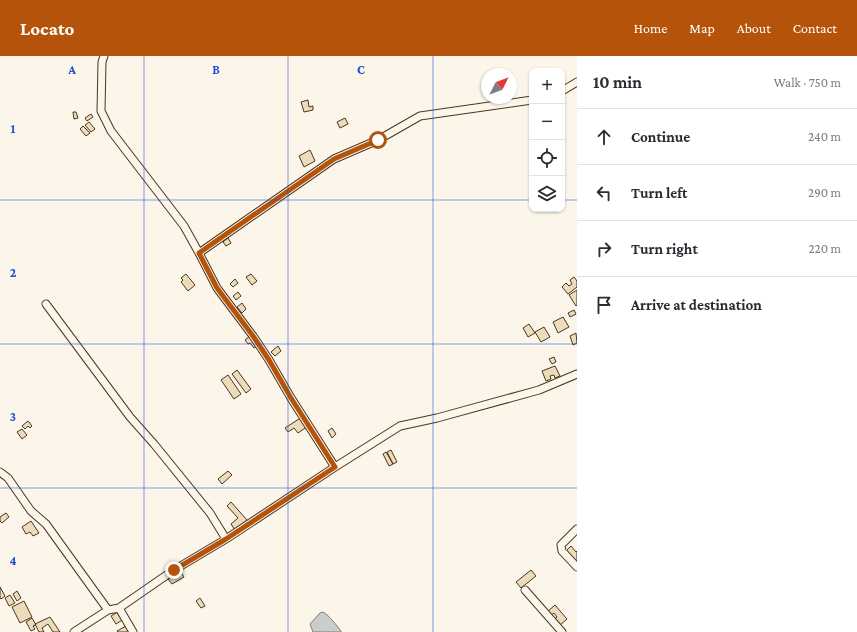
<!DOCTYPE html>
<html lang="en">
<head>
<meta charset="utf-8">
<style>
	body { margin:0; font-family:"Crimson Pro",serif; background:#f7f7f7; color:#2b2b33 }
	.controls { position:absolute; right:12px; top:12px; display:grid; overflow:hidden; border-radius:8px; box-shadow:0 1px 3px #0004 }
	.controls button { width:36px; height:36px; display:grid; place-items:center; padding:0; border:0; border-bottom:1px solid #e1e1e2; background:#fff; color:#2b2b33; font:20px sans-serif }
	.compass { position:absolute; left:481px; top:12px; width:36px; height:36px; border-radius:50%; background:#fff; box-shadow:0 1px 3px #0004; rotate:48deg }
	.stop { position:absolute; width:12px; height:12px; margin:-9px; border:3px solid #b45309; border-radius:50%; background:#fff }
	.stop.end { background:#b45309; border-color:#fff; box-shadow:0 1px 4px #0008 }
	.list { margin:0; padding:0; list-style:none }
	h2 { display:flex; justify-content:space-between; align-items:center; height:52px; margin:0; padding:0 16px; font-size:17px }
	h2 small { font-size:13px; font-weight:400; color:#7c7c81 }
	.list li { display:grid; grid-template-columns:26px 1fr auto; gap:12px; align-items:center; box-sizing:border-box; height:56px; padding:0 16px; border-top:1px solid #e1e1e2 }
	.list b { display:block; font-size:15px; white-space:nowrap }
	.list em { font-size:13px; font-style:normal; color:#7c7c81 }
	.icon { flex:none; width:22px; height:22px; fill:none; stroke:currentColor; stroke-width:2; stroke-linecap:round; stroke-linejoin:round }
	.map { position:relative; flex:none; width:577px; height:576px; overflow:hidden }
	header { display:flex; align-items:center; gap:24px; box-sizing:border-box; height:56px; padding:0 20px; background:#b45309; color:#fff }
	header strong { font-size:19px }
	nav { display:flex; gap:22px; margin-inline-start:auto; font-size:14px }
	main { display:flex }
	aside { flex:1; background:#fff }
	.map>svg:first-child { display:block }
	.water { fill:#c9cecd; stroke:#887966 }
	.building { fill:#ecdcbc; stroke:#4a3520 }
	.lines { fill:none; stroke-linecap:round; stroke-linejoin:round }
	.minor-casing { stroke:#4a3520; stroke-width:9 }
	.minor { stroke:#fbf6e9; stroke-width:7 }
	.route { stroke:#b45309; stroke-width:5 }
	.grid { fill:none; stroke:#1d4ed8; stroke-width:1; stroke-opacity:0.55 }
	.grid-label { font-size:13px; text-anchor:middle; font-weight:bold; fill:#1d4ed8; stroke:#fbf6e9; stroke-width:3; stroke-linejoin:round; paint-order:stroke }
</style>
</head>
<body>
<header>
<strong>Locato</strong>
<nav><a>Home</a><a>Map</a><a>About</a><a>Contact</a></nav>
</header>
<main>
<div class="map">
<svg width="577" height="576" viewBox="0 0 577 576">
	<rect width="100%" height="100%" fill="#fbf6e9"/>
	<path class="water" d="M323,556C330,560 336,569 341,575V576H313L310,568L320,557Z"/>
	<path class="building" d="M308,44L309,51L313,50V54L304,56L301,46Z
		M73,56H76L78,62L74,63Z
		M91,58L93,61L87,65L85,62Z
		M345,62L348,68L340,72L337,66Z
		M89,66L95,73L91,76L85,69Z
		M83,70L90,77L86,80L80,73Z
		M310,94L315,105L304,111L299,100Z
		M228,182L231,187L226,190L223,186Z
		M186,218L195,229L188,235L181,226L183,224L181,222Z
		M251,218L257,225L252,229L246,221Z
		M574,221L577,225V231L568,238L562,231L566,227L569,230L572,228L570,224Z
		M235,223L238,227L233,231L230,228Z
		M577,234V249L576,250L569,239Z
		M238,236L241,240L236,244L233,240Z
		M242,247L246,253L242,257L237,251Z
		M574,254L576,258L570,261L568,257Z
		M563,261L569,271L558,277L553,266Z
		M529,268L535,277L528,281L523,272Z
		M544,271L550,281L541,286L535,276Z
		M576,277L577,287L573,289L570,280Z
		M250,280L257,290L254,292L250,287L248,288L245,284Z
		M278,290L281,295L275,300L271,296Z
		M554,301L556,306L552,308L549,303Z
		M555,310L560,320L555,322L554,319L550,320L551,323L546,325L542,315Z
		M237,314L251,333L246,337L232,318Z
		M228,319L241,338L234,343L221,324Z
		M302,361L308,370L298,377L294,372L288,376L285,372Z
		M28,365L32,370L30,372L28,370L25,373L22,370Z
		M332,372L336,378L332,382L328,375Z
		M22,373L27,379L22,383L17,376Z
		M391,394L397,406L393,408L387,396Z
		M386,396L393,408L389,410L383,398Z
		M228,415L232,419L222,428L218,423Z
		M231,446L247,464L235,474L231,468L238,462L227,450Z
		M6,457L9,461L2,467L0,465V461Z
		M31,465L39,477L33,480L30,476L26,478L22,471Z
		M571,490L576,496L577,495V505L575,507L565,496Z
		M531,514L536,520L521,532L516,526Z
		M180,515L184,521L172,528L168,523Z
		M0,531L5,540L1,543L0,542Z
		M17,535L21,542L17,545L13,538Z
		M10,539L15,547L9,550L5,542Z
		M200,542L205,550L201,552L196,545Z
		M24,545L32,561L20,567L12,551Z
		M555,549L567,563L559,570L553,564L557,561L554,557L550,560L547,556Z
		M119,555L124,563L116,568L111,560Z
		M50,561L60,576H53L48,568L42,572L44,576H39L35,568Z
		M32,562L36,569L33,570L35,573L31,575L26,566Z
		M128,569L129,576H118L117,575Z"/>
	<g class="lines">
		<defs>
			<path id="minor" d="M104,0L102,6L101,55L111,75L184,170L199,197L217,232L253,280L269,304L291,342L335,411L400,370L437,362L539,334L577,318
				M562,35L577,26
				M199,197L334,103L378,84L420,60L532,44
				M46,248L130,361L154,388L210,457L226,483
				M0,416L8,422L31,455L46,468L108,554
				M577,473L561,489L562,495L577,511
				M525,534L562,576
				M119,552L133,576
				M74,576L108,554L119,552L174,514L226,483L335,411"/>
		</defs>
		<use href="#minor" class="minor-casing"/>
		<use href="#minor" class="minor"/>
	</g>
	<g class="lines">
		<path class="route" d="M174,514L226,483L335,411L291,342L269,304L253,280L217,232L199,197L334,103L378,84"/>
	</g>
	<path class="grid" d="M144,0V576M288,0V576M433,0V576M0,144H532M562,144H577M0,288H577M0,432H577"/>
	<g class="grid-label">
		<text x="72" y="18">A</text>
		<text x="216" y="18">B</text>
		<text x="361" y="18">C</text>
		<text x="13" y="77">1</text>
		<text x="13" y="221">2</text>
		<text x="13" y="365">3</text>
		<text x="13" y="509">4</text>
	</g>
</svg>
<div class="controls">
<button>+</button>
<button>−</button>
<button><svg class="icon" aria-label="locate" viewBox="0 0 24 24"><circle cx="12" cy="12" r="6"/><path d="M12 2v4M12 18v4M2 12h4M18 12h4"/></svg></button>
<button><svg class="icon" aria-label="layers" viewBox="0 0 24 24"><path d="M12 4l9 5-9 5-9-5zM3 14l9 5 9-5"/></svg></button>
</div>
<svg class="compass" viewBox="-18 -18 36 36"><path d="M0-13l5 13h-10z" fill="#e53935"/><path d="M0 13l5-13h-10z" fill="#7c7c81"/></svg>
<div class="stop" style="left:378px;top:84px"></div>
<div class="stop end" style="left:174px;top:514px"></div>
</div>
<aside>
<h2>10 min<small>Walk · 750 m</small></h2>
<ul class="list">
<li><svg class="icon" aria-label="ahead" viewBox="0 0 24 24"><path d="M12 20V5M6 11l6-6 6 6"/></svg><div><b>Continue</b></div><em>240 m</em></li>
<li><svg class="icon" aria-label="left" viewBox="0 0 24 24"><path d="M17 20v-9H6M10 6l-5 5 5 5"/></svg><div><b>Turn left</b></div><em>290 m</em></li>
<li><svg class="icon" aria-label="right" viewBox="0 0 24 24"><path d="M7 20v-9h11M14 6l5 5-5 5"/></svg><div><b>Turn right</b></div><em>220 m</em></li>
<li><svg class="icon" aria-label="arrive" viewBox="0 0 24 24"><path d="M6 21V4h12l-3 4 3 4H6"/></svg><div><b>Arrive at destination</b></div></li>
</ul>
</aside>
</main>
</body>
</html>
